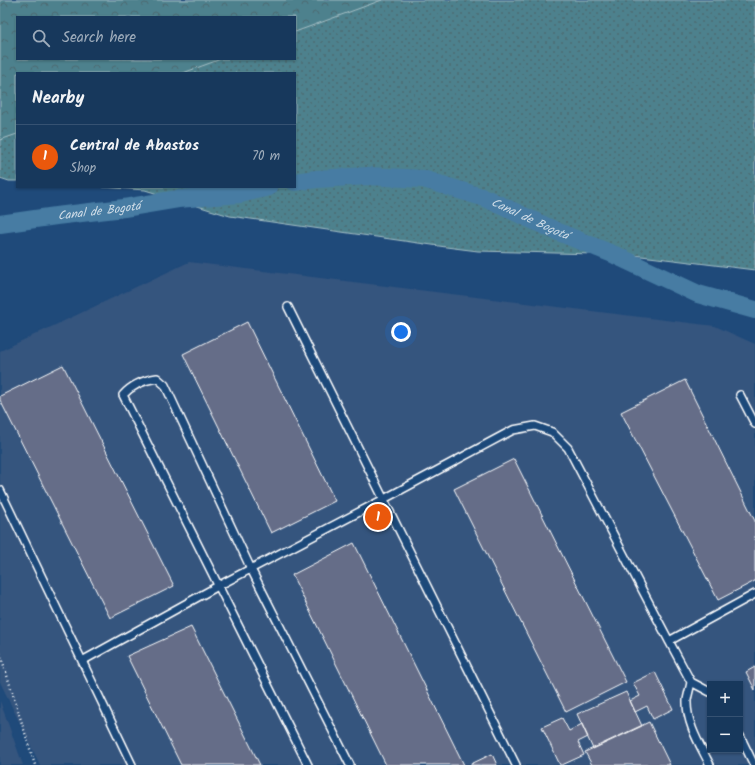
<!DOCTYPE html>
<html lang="en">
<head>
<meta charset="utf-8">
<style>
	body { margin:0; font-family:Kalam,sans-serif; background:#203f62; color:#f1f3f6 }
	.controls { position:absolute; right:12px; bottom:12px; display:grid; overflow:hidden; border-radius:0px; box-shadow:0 1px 3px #0004 }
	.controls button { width:36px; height:36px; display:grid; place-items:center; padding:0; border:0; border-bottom:1px solid #365272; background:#17385c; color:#f1f3f6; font:20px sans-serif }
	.you { position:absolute; left:401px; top:332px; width:14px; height:14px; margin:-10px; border:3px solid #fff; border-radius:50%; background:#1a73e8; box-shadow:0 0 0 6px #1a73e833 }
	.badge { display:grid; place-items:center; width:26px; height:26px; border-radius:50%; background:#ea580c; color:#fff; font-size:13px; font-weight:700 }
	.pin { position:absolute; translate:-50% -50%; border:2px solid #fff; box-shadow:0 1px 4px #0006 }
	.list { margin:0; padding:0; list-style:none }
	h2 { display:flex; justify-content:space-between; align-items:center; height:52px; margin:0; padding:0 16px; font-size:17px }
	h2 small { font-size:13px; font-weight:400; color:#9eacbb }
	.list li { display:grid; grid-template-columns:26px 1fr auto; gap:12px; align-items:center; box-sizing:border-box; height:64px; padding:0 16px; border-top:1px solid #365272 }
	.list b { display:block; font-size:15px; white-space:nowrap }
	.list p { margin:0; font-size:13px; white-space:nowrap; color:#9eacbb }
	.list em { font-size:13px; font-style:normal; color:#9eacbb }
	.icon { flex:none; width:22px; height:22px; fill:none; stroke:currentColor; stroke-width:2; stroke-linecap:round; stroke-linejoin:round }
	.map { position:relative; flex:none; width:755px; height:765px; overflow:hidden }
	.search { position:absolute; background:#17385c; box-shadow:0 1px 3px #0004; left:16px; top:16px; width:280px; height:44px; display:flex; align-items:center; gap:10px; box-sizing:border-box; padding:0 14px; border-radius:0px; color:#9eacbb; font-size:15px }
	.panel { position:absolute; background:#17385c; box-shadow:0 1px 3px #0004; left:16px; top:72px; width:280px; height:116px; border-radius:0px }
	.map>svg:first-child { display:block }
	.built { fill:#34547e; fill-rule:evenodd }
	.grass { fill:url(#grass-dots); stroke:#a6c0c6; fill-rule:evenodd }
	.forest { fill:url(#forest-crowns); stroke:#a6c0c6 }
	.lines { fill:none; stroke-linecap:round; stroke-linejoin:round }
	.canal { stroke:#467ca3; stroke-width:18 }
	.building { fill:#656d88; stroke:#fff }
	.lane-casing { stroke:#fff; stroke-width:10 }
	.path { stroke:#fff; stroke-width:2.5; stroke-dasharray:1 3; stroke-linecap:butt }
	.lane { stroke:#1f4a7a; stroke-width:7 }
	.labels { text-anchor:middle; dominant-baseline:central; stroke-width:3; stroke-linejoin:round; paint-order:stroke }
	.water-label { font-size:12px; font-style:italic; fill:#d1dee8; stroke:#1f4a7a }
</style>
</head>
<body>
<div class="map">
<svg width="755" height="765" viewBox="0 0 755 765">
	<defs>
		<pattern id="grass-dots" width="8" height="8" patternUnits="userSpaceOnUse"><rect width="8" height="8" fill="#4e818d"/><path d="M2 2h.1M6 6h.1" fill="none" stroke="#4d6970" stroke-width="1.8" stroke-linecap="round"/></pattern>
		<pattern id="forest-crowns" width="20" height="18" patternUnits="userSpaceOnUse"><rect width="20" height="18" fill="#4e818d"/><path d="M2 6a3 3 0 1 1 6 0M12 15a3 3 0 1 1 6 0" fill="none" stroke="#4d6970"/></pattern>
	</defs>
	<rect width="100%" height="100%" fill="#1f4a7a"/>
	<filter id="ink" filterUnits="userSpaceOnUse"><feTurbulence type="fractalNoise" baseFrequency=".025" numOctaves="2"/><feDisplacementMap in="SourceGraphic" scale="8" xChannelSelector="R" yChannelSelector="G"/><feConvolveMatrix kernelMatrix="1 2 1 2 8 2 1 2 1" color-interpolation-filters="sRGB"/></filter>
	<g filter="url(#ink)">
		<path class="built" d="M189,262L715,326L755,344V765H40L0,682V351ZM710,684H740V750H710Z
			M0,701L23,765H0Z"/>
		<path class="grass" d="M0,0H755V270L633,255L478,251L446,247L230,216L145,190L102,187H295V73H17V181H9L0,178ZM17,17H295V59H17Z"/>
		<path class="forest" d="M0,0H382L295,32V17H17V59H221L183,73H17V134L0,140Z"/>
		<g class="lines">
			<g class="canal">
				<path id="s1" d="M295,182L316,179L368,176L423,179L485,198L556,231L615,255L698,294L755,310"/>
				<path id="s2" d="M0,224L56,216L124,208L178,199L240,194L269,187"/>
			</g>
		</g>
		<path class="building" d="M247,322L335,501L271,533L183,354Z
			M63,365L174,586L110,618L0,400V396Z
			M685,380L755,521V581L718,600L621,412Z
			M514,459L626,682L566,712L454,489Z
			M354,543L464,765H386L292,575Z
			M191,627L260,765H181L127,656Z
			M755,667V690L746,672Z
			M655,672L673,709L653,719L647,706L635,712L630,701L640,696L633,683Z
			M626,692L642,726L593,749L577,714Z
			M562,718L569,731L582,724L588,737L578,742L584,755L562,765H560L542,727Z
			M649,722L670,765H592L585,752Z
			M492,754L497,765H471V764Z"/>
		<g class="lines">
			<defs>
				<path id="lane" d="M288,307L516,765
					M740,395L755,424
					M0,490L132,765
					M669,641L755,594
					M82,661L218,586L384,499L513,430L535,426L552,432L568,448L669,641L691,682L710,692
					M691,682C690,688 688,694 687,700C686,723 700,745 710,765
					M740,736L754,765
					M308,765L123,395C132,385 144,380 157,378L165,385L251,569L350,765"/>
			</defs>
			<use href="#lane" class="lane-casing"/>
			<path class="path" d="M0,653L35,765"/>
			<use href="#lane" class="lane"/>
		</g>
	</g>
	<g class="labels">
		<g class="water-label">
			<text stroke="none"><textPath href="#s2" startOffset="100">Canal de Bogotá</textPath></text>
			<text stroke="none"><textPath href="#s1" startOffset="243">Canal de Bogotá</textPath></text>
		</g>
	</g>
</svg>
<div class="controls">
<button>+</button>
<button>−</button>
</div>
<div class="you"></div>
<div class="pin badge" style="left:378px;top:517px">1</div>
<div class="search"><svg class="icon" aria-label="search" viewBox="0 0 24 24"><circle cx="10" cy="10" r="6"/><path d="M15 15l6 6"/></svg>Search here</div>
<section class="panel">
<h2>Nearby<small></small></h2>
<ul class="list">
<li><span class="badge">1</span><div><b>Central de Abastos</b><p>Shop</p></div><em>70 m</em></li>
</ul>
</section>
</div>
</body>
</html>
